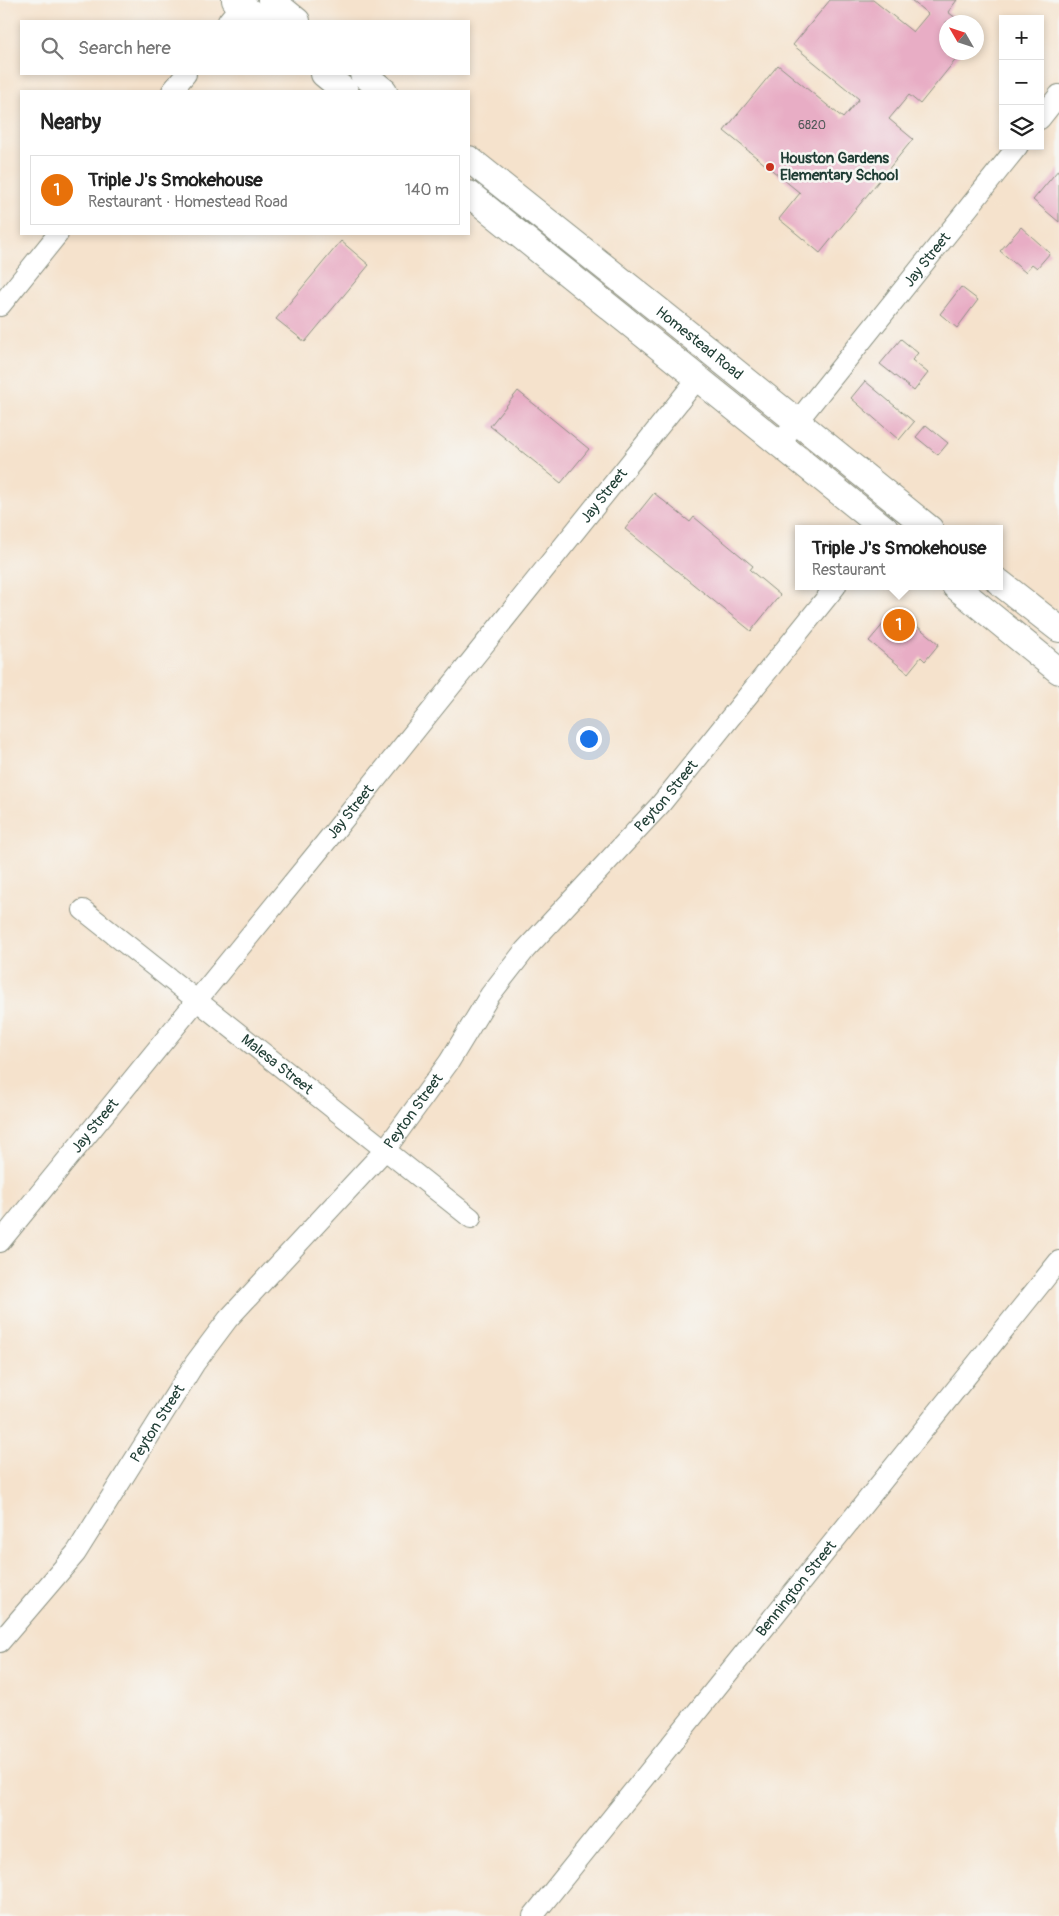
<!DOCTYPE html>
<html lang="en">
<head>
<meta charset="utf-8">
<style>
	body { margin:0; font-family:Pangolin,sans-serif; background:#f6f6f6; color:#222 }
	.controls { position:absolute; right:15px; top:15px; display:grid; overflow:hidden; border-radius:0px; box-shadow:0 2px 8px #0003 }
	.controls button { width:45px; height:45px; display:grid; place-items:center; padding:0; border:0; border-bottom:1px solid #e0e0e0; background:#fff; color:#222; font:25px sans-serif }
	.compass { position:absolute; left:939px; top:15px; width:45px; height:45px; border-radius:50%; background:#fff; box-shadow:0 2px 8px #0003; rotate:309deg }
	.you { position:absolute; left:588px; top:738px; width:18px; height:18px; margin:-12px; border:4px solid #fff; border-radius:50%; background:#1a73e8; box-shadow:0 0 0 8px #1a73e833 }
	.badge { display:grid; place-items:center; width:32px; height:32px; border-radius:50%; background:#db2777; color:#fff; font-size:16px; font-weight:700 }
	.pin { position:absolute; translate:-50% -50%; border:2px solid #fff; box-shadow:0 1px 5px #0006 }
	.popup { position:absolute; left:795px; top:525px; width:208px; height:65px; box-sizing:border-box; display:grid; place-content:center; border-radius:0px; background:#fff; filter:drop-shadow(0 1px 4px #0005); font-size:16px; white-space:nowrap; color:#767676 }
	.popup b { font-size:19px; color:#222 }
	.popup::after { content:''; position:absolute; left:50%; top:100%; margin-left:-10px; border:10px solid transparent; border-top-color:#fff }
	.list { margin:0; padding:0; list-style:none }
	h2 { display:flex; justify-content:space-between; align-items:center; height:65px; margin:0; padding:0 20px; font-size:21px }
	h2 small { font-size:16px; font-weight:400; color:#767676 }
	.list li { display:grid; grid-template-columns:32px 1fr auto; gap:15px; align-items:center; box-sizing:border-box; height:70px; margin:0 10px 10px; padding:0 10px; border:1px solid #e0e0e0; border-radius:0px }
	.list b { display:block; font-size:19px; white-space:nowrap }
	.list p { margin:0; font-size:16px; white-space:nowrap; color:#767676 }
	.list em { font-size:16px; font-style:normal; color:#767676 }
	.icon { flex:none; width:28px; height:28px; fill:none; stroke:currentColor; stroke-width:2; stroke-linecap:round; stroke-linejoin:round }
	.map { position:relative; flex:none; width:1059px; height:1916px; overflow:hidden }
	.search { position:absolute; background:#fff; box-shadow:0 2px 8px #0003; left:20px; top:20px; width:450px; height:55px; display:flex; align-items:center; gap:12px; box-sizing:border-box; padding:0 18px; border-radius:0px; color:#767676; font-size:19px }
	.panel { position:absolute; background:#fff; box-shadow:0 2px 8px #0003; left:20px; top:90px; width:450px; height:145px; border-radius:0px }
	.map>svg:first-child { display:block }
	.building { fill:#e8adc5 }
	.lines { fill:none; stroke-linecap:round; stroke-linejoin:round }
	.minor-casing { stroke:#8a9080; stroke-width:22 }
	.major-casing { stroke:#8a9080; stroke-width:28 }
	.minor { stroke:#fff; stroke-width:20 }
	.major { stroke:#fff; stroke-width:26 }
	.poi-dot { fill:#c8321e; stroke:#f6f6f2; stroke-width:2 }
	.labels { text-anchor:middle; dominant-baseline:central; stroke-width:5; stroke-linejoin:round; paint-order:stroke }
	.number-label { font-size:12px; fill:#515958 }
	.poi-label { font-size:15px; font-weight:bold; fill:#1f3d34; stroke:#f6f6f2; text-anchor:start }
	.street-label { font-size:15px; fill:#1f3d34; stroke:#f6f6f2 }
</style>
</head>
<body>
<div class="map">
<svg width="1059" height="1916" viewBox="0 0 1059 1916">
	<rect width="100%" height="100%" fill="#f6f6f2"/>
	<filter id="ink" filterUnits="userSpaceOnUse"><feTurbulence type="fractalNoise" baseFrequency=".02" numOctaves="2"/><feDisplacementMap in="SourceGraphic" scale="10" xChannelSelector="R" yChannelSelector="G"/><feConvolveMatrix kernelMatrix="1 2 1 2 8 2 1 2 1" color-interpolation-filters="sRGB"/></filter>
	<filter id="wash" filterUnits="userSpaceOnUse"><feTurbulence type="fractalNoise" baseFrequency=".0096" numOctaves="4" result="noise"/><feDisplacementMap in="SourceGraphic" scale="20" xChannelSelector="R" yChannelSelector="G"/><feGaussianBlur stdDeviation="1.12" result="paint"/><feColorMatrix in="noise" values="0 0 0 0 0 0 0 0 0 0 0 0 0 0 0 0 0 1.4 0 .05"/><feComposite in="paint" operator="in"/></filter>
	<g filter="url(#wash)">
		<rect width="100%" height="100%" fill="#f5e2cc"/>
		<g id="blocks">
			<path class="building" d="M830,0H873L913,32L928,14L911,0H957L948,12L961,22H946V52H962L920,104L909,95L889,119L913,139L820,253L779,219L800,193L724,131L778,65L843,118L859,99L793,45Z
				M1059,169V222L1033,200Z
				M1021,227L1050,253L1037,268L1032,264L1025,272L1000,251Z
				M341,241L369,265L305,342L276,319Z
				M961,287L978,300L957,328L940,314Z
				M901,339L918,353L912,360L928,373L914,391L880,364Z
				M865,381L914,422L899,440L851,398Z
				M518,391L589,449L561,483L490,426Z
				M926,425L948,443L938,455L916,437Z
				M654,493L690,522L694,517L753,566L750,570L780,595L751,631L625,529Z
				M896,609L939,644L925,661L921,657L908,673L869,641Z"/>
		</g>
	</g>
	<g filter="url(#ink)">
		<use href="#blocks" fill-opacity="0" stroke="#8a9080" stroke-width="1"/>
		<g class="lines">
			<defs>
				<g id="minor">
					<path d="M228,21L245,0"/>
					<path d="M172,91L186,74"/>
					<path d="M1040,119L1059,95"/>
					<path d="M0,306L58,234"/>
					<path id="s1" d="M780,443L1018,146"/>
					<path id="s2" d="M83,910L471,1218"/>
					<path id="s3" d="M0,1242L321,848L698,378"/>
					<path id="s4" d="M0,1642L76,1553L195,1363L228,1319L385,1150L449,1062L490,995L525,950L660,805L836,586"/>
					<path id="s5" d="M533,1916L1059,1261"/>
				</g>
				<g id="major">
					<path d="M235,0L261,21"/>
					<path d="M271,0L297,21"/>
					<path d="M324,74L345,91"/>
					<path d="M363,74L384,91"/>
					<path id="s6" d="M469,159L696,340L930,529"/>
					<path d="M469,194L885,529"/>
					<path d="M999,582L1059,629"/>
					<path d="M955,586L1059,671"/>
				</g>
			</defs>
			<use href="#minor" class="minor-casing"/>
			<use href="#major" class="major-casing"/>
			<use href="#minor" class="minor"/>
			<use href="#major" class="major"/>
		</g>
	</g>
	<circle class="poi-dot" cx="770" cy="167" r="5"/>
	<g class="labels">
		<g class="number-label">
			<text x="812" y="125">6820</text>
		</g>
		<g class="poi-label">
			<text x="780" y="158">Houston Gardens<tspan x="780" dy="17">Elementary School</tspan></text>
		</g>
		<g class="street-label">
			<text stroke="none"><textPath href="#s1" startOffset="235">Jay Street</textPath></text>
			<text stroke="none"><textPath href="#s6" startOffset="295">Homestead Road</textPath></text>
			<text stroke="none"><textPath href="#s3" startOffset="960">Jay Street</textPath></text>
			<text stroke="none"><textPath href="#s4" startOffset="1080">Peyton Street</textPath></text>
			<text stroke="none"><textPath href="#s3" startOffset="555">Jay Street</textPath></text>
			<text stroke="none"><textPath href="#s2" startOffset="248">Malesa Street</textPath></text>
			<text stroke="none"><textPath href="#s4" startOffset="675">Peyton Street</textPath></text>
			<text stroke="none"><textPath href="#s3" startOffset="150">Jay Street</textPath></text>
			<text stroke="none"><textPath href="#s4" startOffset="270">Peyton Street</textPath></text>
			<text stroke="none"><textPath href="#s5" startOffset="420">Bennington Street</textPath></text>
		</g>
	</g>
</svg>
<div class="controls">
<button>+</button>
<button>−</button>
<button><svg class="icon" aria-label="layers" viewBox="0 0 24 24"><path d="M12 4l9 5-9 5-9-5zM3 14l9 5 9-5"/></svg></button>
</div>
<svg class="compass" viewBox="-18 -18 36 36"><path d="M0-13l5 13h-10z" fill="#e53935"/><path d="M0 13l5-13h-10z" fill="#767676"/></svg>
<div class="you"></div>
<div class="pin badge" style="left:899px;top:625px;background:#e8710a">1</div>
<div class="popup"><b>Triple J's Smokehouse</b>Restaurant</div>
<div class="search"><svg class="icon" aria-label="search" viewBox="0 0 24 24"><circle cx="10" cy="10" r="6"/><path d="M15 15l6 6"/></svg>Search here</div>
<section class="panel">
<h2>Nearby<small></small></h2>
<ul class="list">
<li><span class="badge" style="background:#e8710a">1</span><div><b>Triple J's Smokehouse</b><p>Restaurant · Homestead Road</p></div><em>140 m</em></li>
</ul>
</section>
</div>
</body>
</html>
